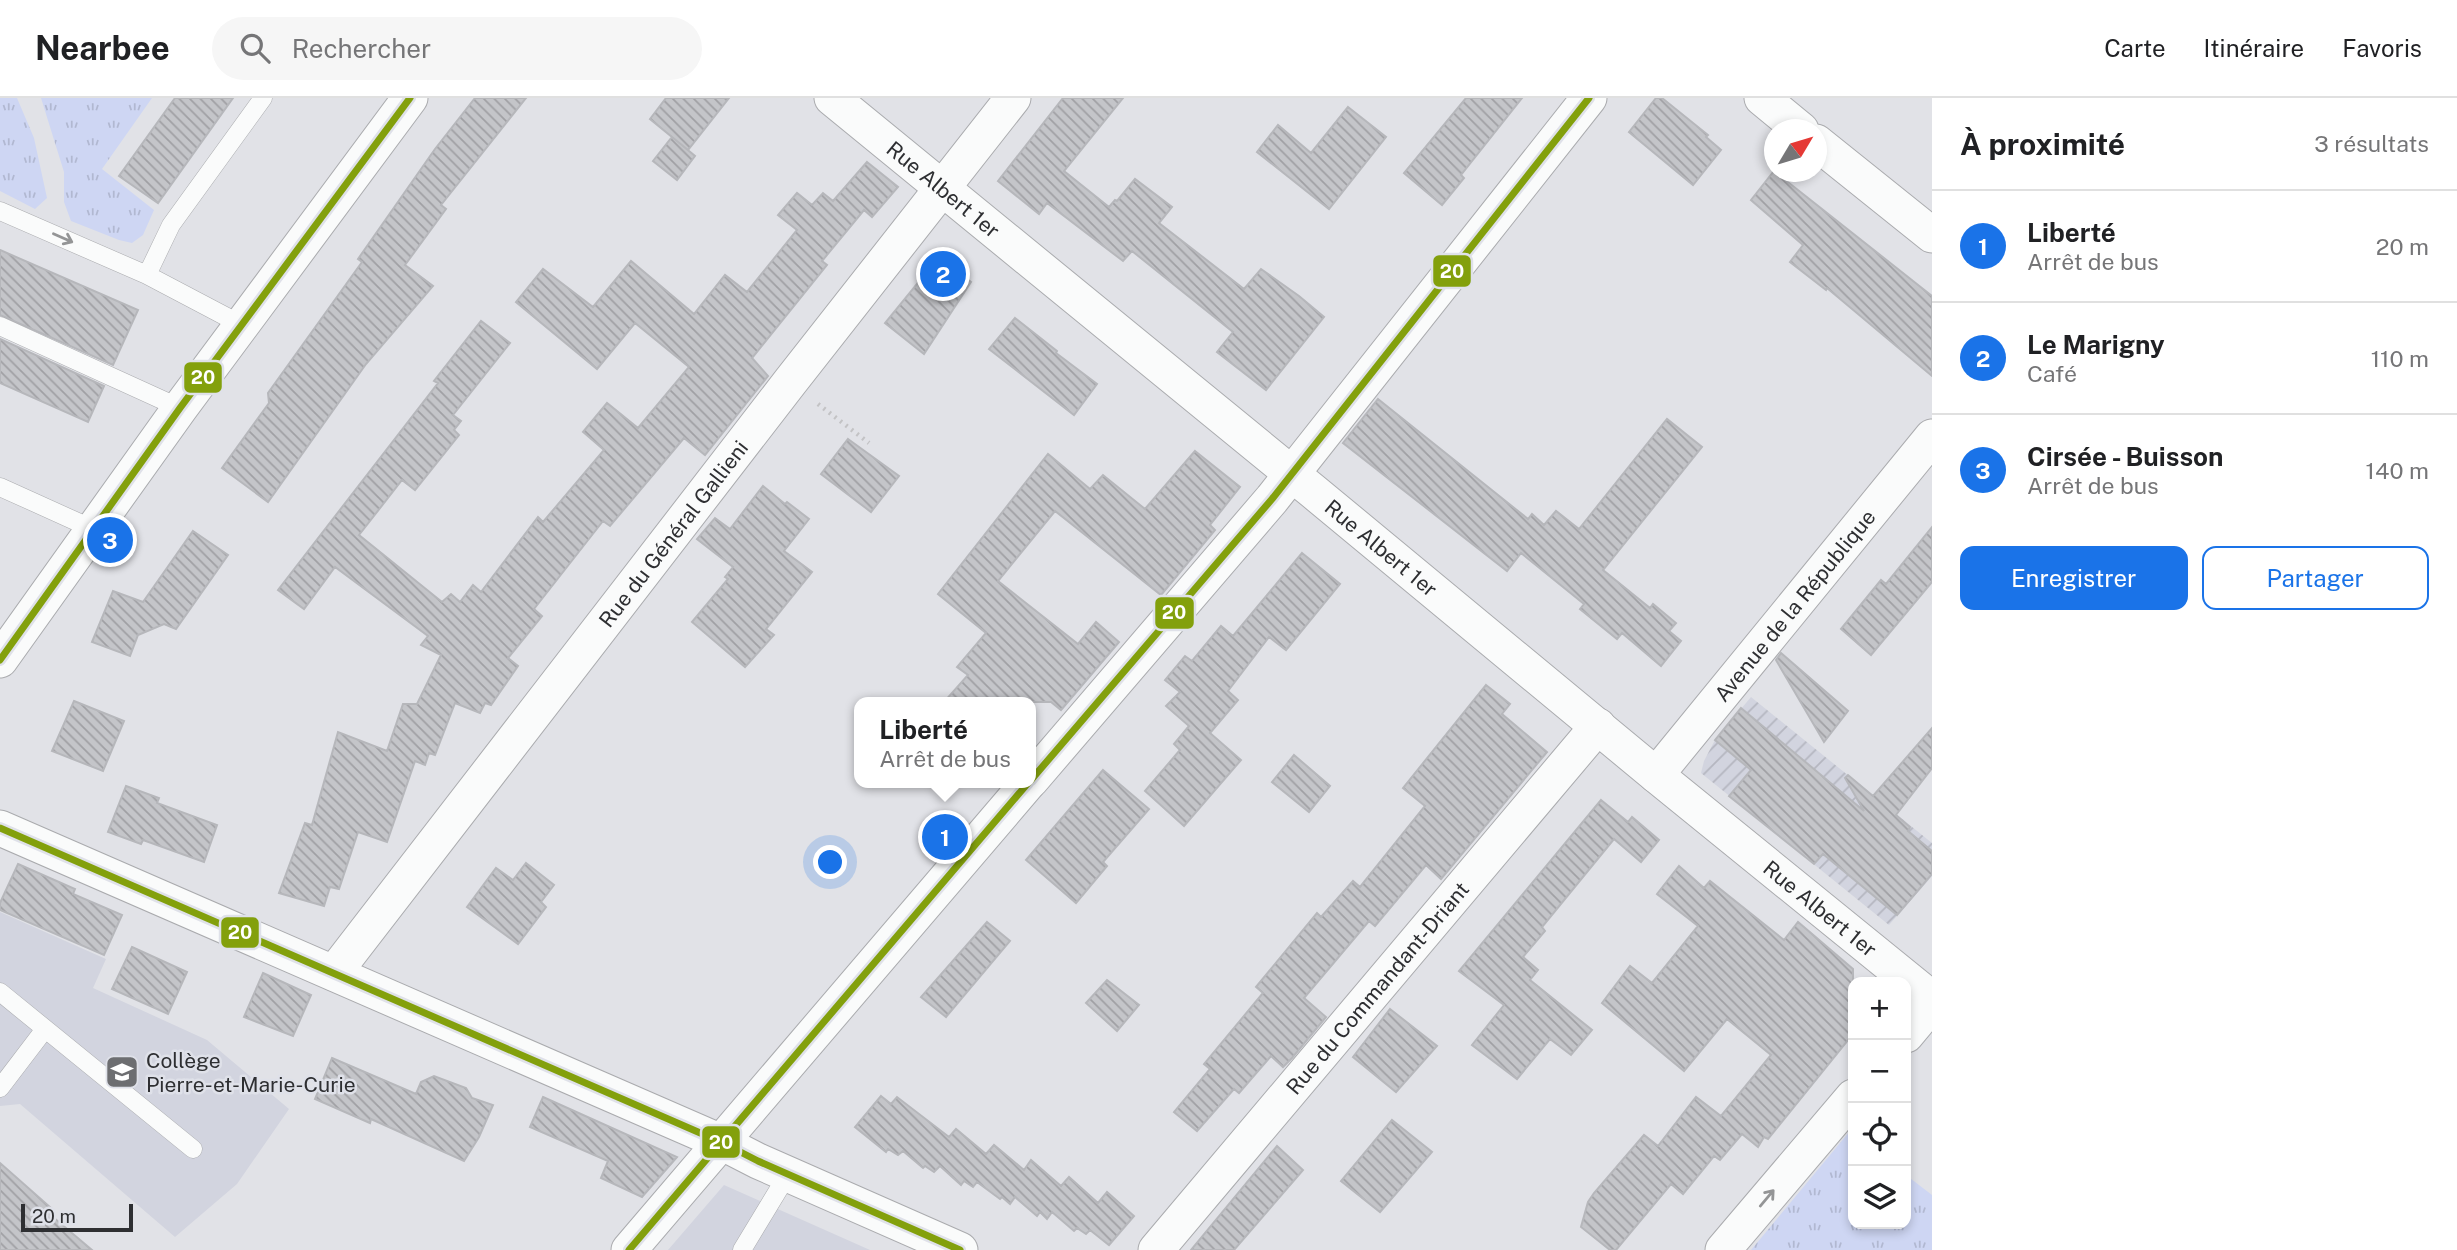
<!DOCTYPE html>
<html lang="fr">
<head>
<meta charset="utf-8">
<style>
	body { margin:0; font-family:"Public Sans",sans-serif; background:#f6f6f6; color:#202124 }
	.controls { position:absolute; right:21px; bottom:21px; display:grid; overflow:hidden; border-radius:14px; box-shadow:0 4px 10px #0003 }
	.controls button { width:63px; height:63px; display:grid; place-items:center; padding:0; border:0; border-bottom:2px solid #e0e0e0; background:#fff; color:#202124; font:35px sans-serif }
	.compass { position:absolute; left:1764px; top:21px; width:63px; height:63px; border-radius:50%; background:#fff; box-shadow:0 4px 10px #0003; rotate:52deg }
	.scale { position:absolute; left:21px; bottom:18px; width:112px; box-sizing:border-box; padding-left:7px; border:4px solid #2e2f32; border-top:0; font-size:19px; line-height:24px; white-space:nowrap; color:#2e2f32; -webkit-text-stroke:5px #dfe1e9; paint-order:stroke }
	.you { position:absolute; left:831px; top:765px; width:24px; height:24px; margin:-18px; border:5px solid #fff; border-radius:50%; background:#1a73e8; box-shadow:0 0 0 10px #1a73e833 }
	.badge { display:grid; place-items:center; width:46px; height:46px; border-radius:50%; background:#1a73e8; color:#fff; font-size:23px; font-weight:700 }
	.pin { position:absolute; translate:-50% -50%; border:4px solid #fff; box-shadow:0 2px 7px #0006 }
	.popup { position:absolute; left:854px; top:599px; width:182px; height:91px; box-sizing:border-box; display:grid; place-content:center; border-radius:14px; background:#fff; filter:drop-shadow(0 2px 5px #0005); font-size:23px; white-space:nowrap; color:#757577 }
	.popup b { font-size:26px; color:#202124 }
	.popup::after { content:''; position:absolute; left:50%; top:100%; margin-left:-14px; border:14px solid transparent; border-top-color:#fff }
	.list { margin:0; padding:0; list-style:none }
	h2 { display:flex; justify-content:space-between; align-items:center; height:91px; margin:0; padding:0 28px; font-size:30px }
	h2 small { font-size:23px; font-weight:400; color:#757577 }
	.list li { display:grid; grid-template-columns:46px 1fr auto; gap:21px; align-items:center; box-sizing:border-box; height:112px; padding:0 28px; border-top:2px solid #e0e0e0 }
	.list b { display:block; font-size:26px; white-space:nowrap }
	.list p { margin:0; font-size:23px; white-space:nowrap; color:#757577 }
	.list em { font-size:23px; font-style:normal; color:#757577 }
	.actions { display:flex; gap:14px; padding:21px 28px }
	.actions a { flex:1; padding:16px 0; border:2px solid #1a73e8; border-radius:14px; text-align:center; font-size:24px; color:#1a73e8 }
	.actions .main { background:#1a73e8; color:#fff }
	.icon { flex:none; width:38px; height:38px; fill:none; stroke:currentColor; stroke-width:2; stroke-linecap:round; stroke-linejoin:round }
	.map { position:relative; flex:none; width:1932px; height:1152px; overflow:hidden }
	header { display:flex; align-items:center; gap:42px; box-sizing:border-box; height:98px; padding:0 35px; background:#fff; border-bottom:2px solid #e0e0e0 }
	header strong { font-size:33px }
	nav { display:flex; gap:38px; margin-inline-start:auto; font-size:24px }
	.search { width:490px; height:63px; background:#f6f6f6; display:flex; align-items:center; gap:18px; box-sizing:border-box; padding:0 24px; border-radius:38px; color:#757577; font-size:26px }
	main { display:flex }
	aside { flex:1; background:#fff }
	.map>svg:first-child { display:block }
	.built { fill:#d2d4df }
	.industrial { fill:url(#industrial-furrows) }
	.grass { fill:url(#grass-tufts) }
	.building { fill:url(#building-back-hatch); stroke:#b6b7bb; stroke-width:2 }
	.lines { fill:none; stroke-linecap:round; stroke-linejoin:round }
	.lane-casing { stroke:#aaabae; stroke-width:19 }
	.street-casing { stroke:#aaabae; stroke-width:37 }
	.path { stroke:#c3c3c5; stroke-width:4.5; stroke-dasharray:2 5; stroke-linecap:butt }
	.lane { stroke:#fafbfb; stroke-width:18 }
	.street { stroke:#fafbfb; stroke-width:35 }
	.bus-1-casing { stroke:#dfe1e9; stroke-width:12 }
	.bus-1 { stroke:#83a00c; stroke-width:7 }
	.oneway { stroke:#949596 }
	.labels { text-anchor:middle; dominant-baseline:central; stroke-width:5; stroke-linejoin:round; paint-order:stroke }
	.street-label { font-size:21px; fill:#2e2f32; stroke:#dfe1e9 }
	.poi-label { font-size:21px; fill:#2e2f32; stroke:#dfe1e9; text-anchor:start }
	.line-badge { stroke:#dfe1e9; stroke-width:2.5 }
	.badge-label { font-size:19px; text-anchor:middle; font-weight:bold; fill:#fff }
</style>
</head>
<body>
<header>
<strong>Nearbee</strong>
<div class="search"><svg class="icon" aria-label="search" viewBox="0 0 24 24"><circle cx="10" cy="10" r="6"/><path d="M15 15l6 6"/></svg>Rechercher</div>
<nav><a>Carte</a><a>Itinéraire</a><a>Favoris</a></nav>
</header>
<main>
<div class="map">
<svg width="1932" height="1152" viewBox="0 0 1932 1152">
	<defs>
		<pattern id="industrial-furrows" width="10" height="10" patternUnits="userSpaceOnUse" patternTransform="scale(1.75)"><rect width="10" height="10" fill="#d2d4df"/><path d="M-1 1l2-2M0 10L10 0M9 11l2-2" fill="none" stroke="#b5b6c0"/></pattern>
		<pattern id="grass-tufts" width="24" height="20" patternUnits="userSpaceOnUse" patternTransform="scale(1.75)"><rect width="24" height="20" fill="#ced6f3"/><path d="M3 7l-1-3M5 7V3M7 7l1-3M15 17l-1-3M17 17v-4M19 17l1-3" fill="none" stroke="#b1b8d1"/></pattern>
		<pattern id="building-back-hatch" width="6" height="6" patternUnits="userSpaceOnUse" patternTransform="scale(1.75)"><rect width="6" height="6" fill="#c4c5c9"/><path d="M-1 5l2 2M0 0l6 6M5-1l2 2" fill="none" stroke="#a0a0a4"/></pattern>
	</defs>
	<rect width="100%" height="100%" fill="#e1e2e7"/>
	<path class="built" d="M0,814L106,861L93,890L207,942L289,1011L237,1086L175,1139L20,1006L0,1008Z
		M724,1087L870,1152H668Z"/>
	<path class="industrial" d="M1751,599L1932,745V778L1889,827L1701,675L1704,663L1715,642Z"/>
	<path class="grass" d="M0,0H17L34,40L47,100L35,111L0,93Z
		M41,0H152L102,71L154,112L143,137L132,145L119,142L71,123L64,104V74Z
		M1850,1033L1853,1036V1126H1906V1077L1932,1097V1152H1751Z"/>
	<path class="building" d="M175,0H233L158,105L119,78Z
		M475,0H526L441,107L446,111L405,167L433,188L366,266L268,404L222,370L269,305L268,295L362,164L358,161L435,51Z
		M666,0H729L688,52L650,21Z
		M1063,0H1123L1064,73L1109,109L1115,102L1117,103L1135,81L1172,109L1159,125L1244,191L1261,171L1299,198L1324,219L1266,292L1217,254L1233,234L1132,153L1123,163L1047,105L1039,116L998,83Z
		M1466,0H1522L1461,77L1464,80L1442,107L1404,75Z
		M1656,0H1662L1708,37L1706,39L1721,52L1693,87L1629,34Z
		M1348,9L1386,39L1329,111L1257,54L1278,27L1311,55Z
		M672,39L695,58L677,82L653,63Z
		M867,64L898,89L872,119L864,112L822,163L827,167L752,260L768,278L705,357L684,340L610,428L603,423L534,511L542,518L508,560L518,568L491,607L485,605L480,615L455,605L435,657L429,655L425,667L415,663L387,744L358,734L339,791L330,789L324,808L279,795L305,725L312,727L338,634L387,653L403,606H417L441,557L421,547L428,538L335,469L304,511L278,492L438,285L434,283L481,223L510,245L453,317L461,323L454,332L459,337L415,392L402,382L359,437L442,504L451,496L460,504L473,487L481,494L538,419L543,424L604,352L583,334L607,305L638,330L689,269L635,225L597,271L516,204L543,171L593,209L631,163L694,216L725,177L747,194L797,132L778,117L797,95L812,107L823,95L833,103Z
		M1774,73L1932,198V278L1827,190L1826,192L1790,164L1803,147L1751,102Z
		M0,152L138,212L113,267L0,217Z
		M939,159L971,184L924,256L885,225Z
		M1015,220L1057,253L1056,255L1097,286L1074,317L989,251Z
		M0,241L104,288L88,324L0,285Z
		M1378,301L1528,421L1532,416L1544,427L1556,413L1579,431L1667,321L1702,349L1603,472L1650,510L1653,506L1676,525L1669,533L1681,543L1661,568L1622,535L1617,541L1580,511L1584,506L1521,455L1507,473L1343,345Z
		M848,341L899,378L871,414L821,376Z
		M1195,353L1240,389L1210,427L1215,432L1161,497L1055,413L998,483L1078,546L1096,524L1119,544L1061,612L1051,604H944L968,577L957,569L986,535L938,496L1048,356L1090,391L1103,377L1145,411Z
		M763,388L785,406L787,404L809,421L784,453L812,474L766,531L774,537L745,569L692,524L728,481L725,479L733,469L697,441L715,420L730,431Z
		M1932,429V484L1871,557L1841,531L1881,482L1886,486Z
		M193,433L228,457L176,531L164,526L138,537L130,558L92,544L113,493L143,504Z
		M1302,455L1340,486L1286,552L1269,539L1228,593L1238,602L1210,635L1241,662L1184,728L1145,693L1180,652L1174,646L1189,628L1166,608L1180,594L1165,582L1185,558L1192,563L1221,528L1233,538Z
		M1781,555L1848,613L1824,644L1776,562Z
		M1486,587L1510,606L1502,616L1547,654L1441,781L1426,767L1375,828L1369,823L1304,900L1326,919L1292,960L1283,969L1271,958L1239,995L1234,991L1197,1033L1174,1014L1210,971L1204,966L1263,895L1256,889L1317,815L1321,819L1353,783L1360,789L1425,708L1403,690Z
		M74,603L124,623L103,673L52,653Z
		M1741,610L1864,713L1845,680L1848,677L1873,698L1932,630V670L1896,717L1910,729L1908,733L1932,753V776L1897,817L1823,756L1814,766L1729,698L1751,672L1715,642Z
		M1294,657L1330,688L1309,714L1272,684Z
		M1103,672L1149,711L1103,764L1107,768L1076,805L1026,762Z
		M126,688L159,700L157,705L217,727L204,764L143,742L141,746L108,734Z
		M1601,702L1628,724L1632,719L1659,742L1641,764L1614,741L1542,829L1545,833L1523,859L1538,872L1530,882L1592,932L1571,957L1550,941L1517,981L1472,947L1504,907L1459,873Z
		M526,765L554,787L541,804L546,809L518,846L467,809L496,770L513,782Z
		M18,766L75,791L73,796L122,817L104,857L0,812V805Z
		M1679,768L1704,790L1710,783L1784,842L1798,824L1853,871V936L1768,1041L1764,1039L1758,1049L1742,1036L1720,1062L1714,1058L1683,1096L1671,1086L1616,1152H1610L1581,1129L1588,1104L1594,1095L1644,1037L1658,1048L1696,999L1721,1018L1771,957L1727,921L1684,973L1602,905L1630,868L1652,885L1698,828L1657,796Z
		M987,824L1010,843L946,919L921,899Z
		M132,849L187,874L168,916L112,891Z
		M263,875L311,897L293,938L244,919Z
		M1107,882L1139,907L1117,933L1086,905Z
		M1390,911L1437,948L1396,994L1353,959Z
		M332,960L416,996L421,984L434,978L466,990L472,1000L493,1007L479,1039L464,1063L371,1021L370,1025L315,1001Z
		M881,998L891,1006L897,999L949,1039L956,1031L986,1056L994,1047L1024,1072L1031,1062L1061,1088L1069,1079L1098,1105L1107,1094L1134,1118L1109,1147L1090,1132L1086,1136L1077,1130L1074,1133L1052,1114L1047,1121L1040,1114L1037,1118L1015,1099L1010,1106L1002,1099L1000,1101L977,1084L973,1089L964,1083L961,1087L940,1068L934,1074L925,1068L923,1070L903,1053L898,1057L888,1051L886,1054L855,1029Z
		M543,999L677,1059L642,1099L601,1080L608,1063L530,1029Z
		M1392,1022L1432,1054L1380,1114L1341,1083Z
		M1277,1048L1303,1072L1234,1152H1191Z
		M0,1065L51,1110L47,1114L92,1152H0Z"/>
	<g class="lines">
		<defs>
			<path id="lane" d="M0,113L147,177L242,227
				M147,177L171,127L263,0
				M0,228L180,310
				M0,389L93,431
				M0,894L193,1051
				M0,990L45,931
				M742,1152L788,1076"/>
			<g id="street">
				<path id="s1" d="M832,0L1314,394L1656,677L1932,901"/>
				<path d="M1762,0L1801,32"/>
				<path d="M1816,44L1932,137"/>
				<path d="M0,562L180,310L410,0"/>
				<path id="s2" d="M1656,677L1932,339"/>
				<path d="M1031,682L1272,401L1589,0"/>
				<path d="M0,730L721,1044L758,1063L960,1152"/>
				<path id="s3" d="M334,875L790,284L1013,0"/>
				<path d="M1906,937L1932,906"/>
				<path d="M629,1152L1028,685"/>
				<path id="s4" d="M1156,1152L1598,628"/>
				<path d="M1723,1152L1853,999"/>
			</g>
		</defs>
		<use href="#lane" class="lane-casing"/>
		<use href="#street" class="street-casing"/>
		<path class="path" d="M818,306L869,345"/>
		<use href="#lane" class="lane"/>
		<use href="#street" class="street"/>
		<defs>
			<path id="bus-1" d="M0,562L180,310L410,0
				M1031,682L1272,401L1589,0
				M0,730L721,1044L758,1063L960,1152
				M629,1152L1028,685"/>
		</defs>
		<use href="#bus-1" class="bus-1-casing"/>
		<use href="#bus-1" class="bus-1"/>
	</g>
	<defs><path id="oneway-shaft" d="M-6 0H5M1.5-3L5.5 0L1.5 3" fill="none" stroke-width="1.6" stroke-linecap="round" stroke-linejoin="round" transform="scale(1.75)"/></defs>
	<g class="oneway">
		<use href="#oneway-shaft" transform="translate(63 140) rotate(24)"/>
		<use href="#oneway-shaft" transform="translate(1767 1100) rotate(-50)"/>
	</g>
	<defs>
		<symbol id="school-square" viewBox="-11 -11 22 22"><rect x="-9" y="-9" width="18" height="18" rx="4" fill="#6d6e71" stroke="#dfe1e9"/><path d="M0-5L7-2L0 1L-7-2ZM-4 1L0 2.5L4 1V4Q0 6-4 4Z" fill="#fff"/></symbol>
	</defs>
	<g fill-rule="evenodd">
		<use href="#school-square" x="103" y="955" width="38" height="38"/>
	</g>
	<g class="labels">
		<g class="street-label">
			<text stroke="none"><textPath href="#s1" startOffset="144">Rue Albert 1er</textPath></text>
			<text stroke="none"><textPath href="#s3" startOffset="555">Rue du Général Gallieni</textPath></text>
			<text stroke="none"><textPath href="#s1" startOffset="710">Rue Albert 1er</textPath></text>
			<text stroke="none"><textPath href="#s2" startOffset="219">Avenue de la République</textPath></text>
			<text stroke="none"><textPath href="#s1" startOffset="1278">Rue Albert 1er</textPath></text>
			<text stroke="none"><textPath href="#s4" startOffset="343">Rue du Commandant-Driant</textPath></text>
		</g>
		<g class="poi-label">
			<text x="146" y="962">Collège<tspan x="146" dy="24">Pierre-et-Marie-Curie</tspan></text>
		</g>
	</g>
	<g class="line-badge">
		<rect x="1432" y="156" width="40" height="34" rx="7" fill="#83a00c"/>
		<rect x="183" y="263" width="40" height="33" rx="7" fill="#83a00c"/>
		<rect x="1154" y="498" width="41" height="34" rx="7" fill="#83a00c"/>
		<rect x="220" y="818" width="40" height="33" rx="7" fill="#83a00c"/>
		<rect x="701" y="1027" width="40" height="34" rx="7" fill="#83a00c"/>
	</g>
	<g class="badge-label">
		<text x="1452" y="180">20</text>
		<text x="203" y="286">20</text>
		<text x="1174" y="521">20</text>
		<text x="240" y="841">20</text>
		<text x="721" y="1051">20</text>
	</g>
</svg>
<div class="controls">
<button>+</button>
<button>−</button>
<button><svg class="icon" aria-label="locate" viewBox="0 0 24 24"><circle cx="12" cy="12" r="6"/><path d="M12 2v4M12 18v4M2 12h4M18 12h4"/></svg></button>
<button><svg class="icon" aria-label="layers" viewBox="0 0 24 24"><path d="M12 4l9 5-9 5-9-5zM3 14l9 5 9-5"/></svg></button>
</div>
<svg class="compass" viewBox="-18 -18 36 36"><path d="M0-13l5 13h-10z" fill="#e53935"/><path d="M0 13l5-13h-10z" fill="#757577"/></svg>
<div class="scale">20 m</div>
<div class="you"></div>
<div class="pin badge" style="left:945px;top:739px">1</div>
<div class="popup"><b>Liberté</b>Arrêt de bus</div>
<div class="pin badge" style="left:943px;top:176px">2</div>
<div class="pin badge" style="left:110px;top:442px">3</div>
</div>
<aside>
<h2>À proximité<small>3 résultats</small></h2>
<ul class="list">
<li><span class="badge">1</span><div><b>Liberté</b><p>Arrêt de bus</p></div><em>20 m</em></li>
<li><span class="badge">2</span><div><b>Le Marigny</b><p>Café</p></div><em>110 m</em></li>
<li><span class="badge">3</span><div><b>Cirsée - Buisson</b><p>Arrêt de bus</p></div><em>140 m</em></li>
</ul>
<div class="actions"><a class="main">Enregistrer</a><a>Partager</a></div>
</aside>
</main>
</body>
</html>
